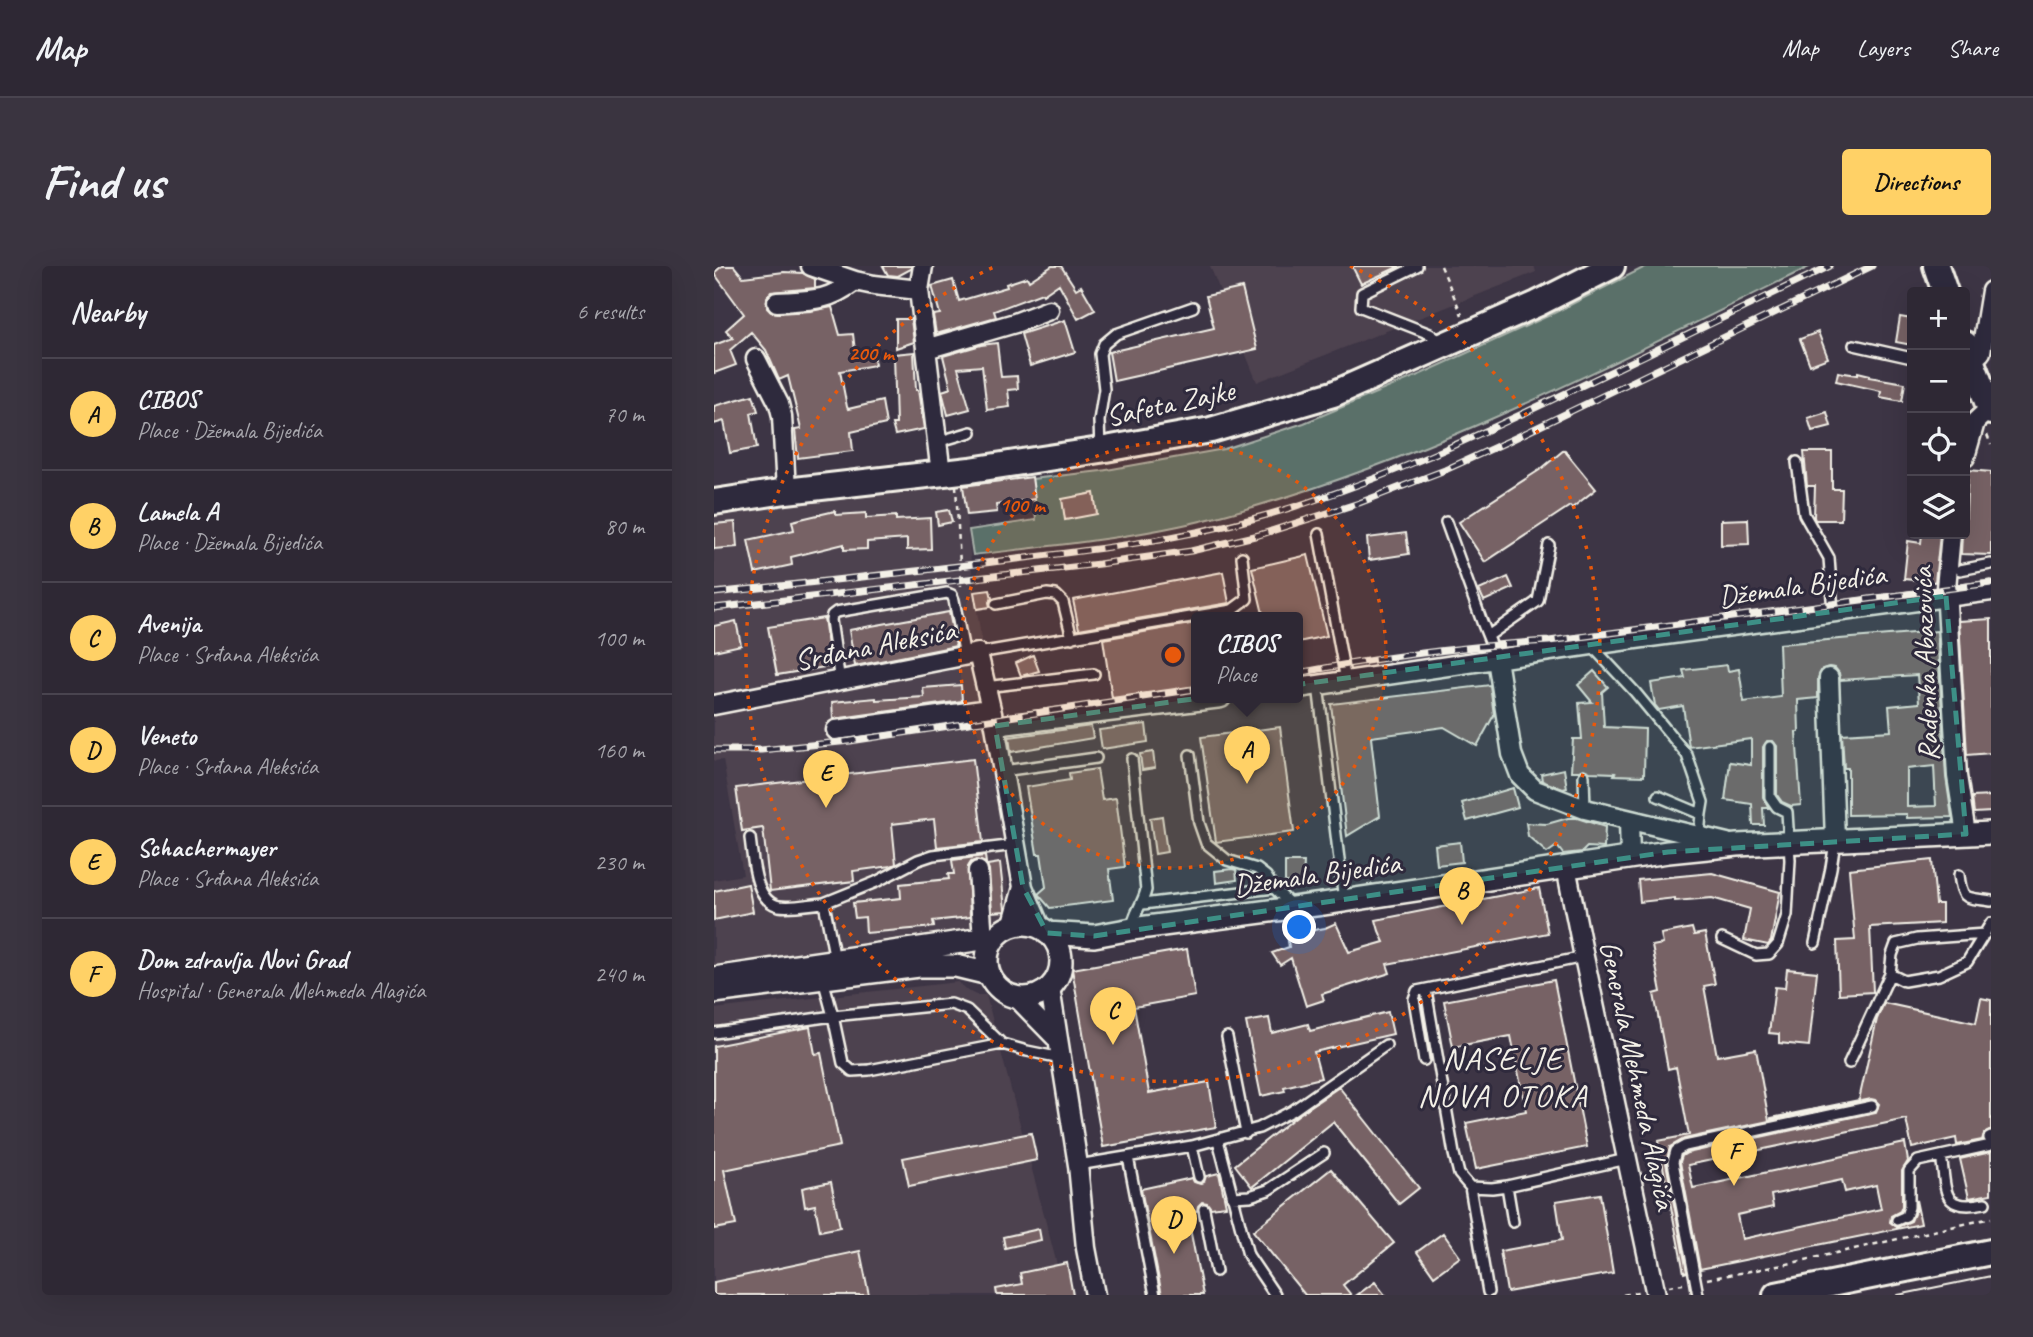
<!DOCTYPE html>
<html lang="en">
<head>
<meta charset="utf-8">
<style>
	body { margin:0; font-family:Caveat,sans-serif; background:#3a3440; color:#f1f3f6 }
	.controls { position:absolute; right:21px; top:21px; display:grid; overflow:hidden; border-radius:7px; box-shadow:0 7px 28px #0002 }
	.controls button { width:63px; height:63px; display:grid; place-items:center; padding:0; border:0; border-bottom:2px solid #49444f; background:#2e2834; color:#f1f3f6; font:35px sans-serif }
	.you { position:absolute; left:586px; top:662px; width:24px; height:24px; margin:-18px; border:5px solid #fff; border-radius:50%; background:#1a73e8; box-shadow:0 0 0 10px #1a73e833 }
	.badge { display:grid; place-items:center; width:46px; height:46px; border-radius:50%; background:#ffd166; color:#111; font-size:23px; font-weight:700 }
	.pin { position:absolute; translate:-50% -58px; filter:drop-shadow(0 2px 4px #0008) }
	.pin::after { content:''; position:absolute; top:37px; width:24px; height:21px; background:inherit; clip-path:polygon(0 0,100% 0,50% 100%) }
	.popup { position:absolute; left:477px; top:346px; width:112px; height:91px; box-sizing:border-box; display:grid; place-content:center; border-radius:7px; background:#2e2834; filter:drop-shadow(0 2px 5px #0005); font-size:23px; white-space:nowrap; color:#a7a6ac }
	.popup b { font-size:26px; color:#f1f3f6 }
	.popup::after { content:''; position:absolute; left:50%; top:100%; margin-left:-14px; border:14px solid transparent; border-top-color:#2e2834 }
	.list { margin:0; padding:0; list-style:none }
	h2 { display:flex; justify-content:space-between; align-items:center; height:91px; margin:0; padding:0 28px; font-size:30px }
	h2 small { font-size:23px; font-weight:400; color:#a7a6ac }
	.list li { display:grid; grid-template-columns:46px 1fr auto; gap:21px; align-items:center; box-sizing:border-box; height:112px; padding:0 28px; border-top:2px solid #49444f }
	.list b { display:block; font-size:26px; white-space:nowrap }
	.list p { margin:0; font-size:23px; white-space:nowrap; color:#a7a6ac }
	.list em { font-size:23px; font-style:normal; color:#a7a6ac }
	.icon { flex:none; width:38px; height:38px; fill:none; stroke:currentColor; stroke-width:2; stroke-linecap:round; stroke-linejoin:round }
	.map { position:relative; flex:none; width:1277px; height:1029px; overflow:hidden; border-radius:7px }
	header { display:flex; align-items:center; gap:42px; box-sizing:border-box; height:98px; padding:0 35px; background:#2e2834; border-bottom:2px solid #49444f }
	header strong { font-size:33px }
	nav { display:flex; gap:38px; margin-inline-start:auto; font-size:24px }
	.intro { display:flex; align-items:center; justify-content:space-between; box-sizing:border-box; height:168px; padding:0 42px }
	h1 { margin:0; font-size:49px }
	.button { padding:18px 32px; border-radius:7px; background:#ffd166; color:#111; font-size:24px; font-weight:700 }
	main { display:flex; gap:42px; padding:0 42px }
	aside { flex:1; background:#2e2834; border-radius:7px; box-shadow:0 7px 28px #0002 }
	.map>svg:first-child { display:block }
	.built { fill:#4e424f }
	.green { fill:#5a6f69; stroke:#a7b0a8; stroke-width:2 }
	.building { fill:#776265; stroke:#f4f1e8; stroke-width:2; fill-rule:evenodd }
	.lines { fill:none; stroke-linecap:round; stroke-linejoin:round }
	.service-casing { stroke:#f4f1e8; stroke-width:14 }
	.minor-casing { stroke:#f4f1e8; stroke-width:23 }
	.tertiary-casing { stroke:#f4f1e8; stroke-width:26 }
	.secondary-casing { stroke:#f4f1e8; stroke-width:30 }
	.path { stroke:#f4f1e8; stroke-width:2.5; stroke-dasharray:5 5; stroke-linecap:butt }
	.service { stroke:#2f2a3d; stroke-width:9 }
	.minor { stroke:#2f2a3d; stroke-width:18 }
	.tertiary { stroke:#2f2a3d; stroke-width:21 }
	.secondary { stroke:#2f2a3d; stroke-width:24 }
	.tram { stroke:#f4f1e8; stroke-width:2 }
	.rail-casing { stroke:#f4f1e8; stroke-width:7 }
	.rail { stroke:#2f2a3d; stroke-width:4.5; stroke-dasharray:13; stroke-linecap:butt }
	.path-bridge { stroke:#f4f1e8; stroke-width:2.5; stroke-dasharray:5 5; stroke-linecap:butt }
	.marked { fill:#3d8f86; fill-opacity:0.2; stroke:#3d8f86; stroke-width:5; stroke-dasharray:14 9; stroke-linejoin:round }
	.ring { fill:none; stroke:#e8590c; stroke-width:3.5; stroke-dasharray:3.5 7 }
	.labels { text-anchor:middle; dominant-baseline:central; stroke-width:6; stroke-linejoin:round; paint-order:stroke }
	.street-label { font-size:30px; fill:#f4f1e8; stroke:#2f2a3d }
	.neighbourhood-label { font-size:32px; letter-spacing:2px; fill:#f4f1e8; stroke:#2f2a3d }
	.centre { fill:#e8590c; stroke:#2f2a3d; stroke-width:3.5 }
	.ring-label { font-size:21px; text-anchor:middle; font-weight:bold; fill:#e8590c; stroke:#2f2a3d; stroke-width:6; stroke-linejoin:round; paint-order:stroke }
</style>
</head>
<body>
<header>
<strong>Map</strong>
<nav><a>Map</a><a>Layers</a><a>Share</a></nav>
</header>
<div class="intro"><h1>Find us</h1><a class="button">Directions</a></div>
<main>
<aside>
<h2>Nearby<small>6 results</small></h2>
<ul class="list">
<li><span class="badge">A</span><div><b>CIBOS</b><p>Place · Džemala Bijedića</p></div><em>70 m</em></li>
<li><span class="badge">B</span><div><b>Lamela A</b><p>Place · Džemala Bijedića</p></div><em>80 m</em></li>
<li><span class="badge">C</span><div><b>Avenija</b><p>Place · Srđana Aleksića</p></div><em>100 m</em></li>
<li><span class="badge">D</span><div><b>Veneto</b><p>Place · Srđana Aleksića</p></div><em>160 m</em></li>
<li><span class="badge">E</span><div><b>Schachermayer</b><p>Place · Srđana Aleksića</p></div><em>230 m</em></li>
<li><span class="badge">F</span><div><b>Dom zdravlja Novi Grad</b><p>Hospital · Generala Mehmeda Alagića</p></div><em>240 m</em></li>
</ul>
</aside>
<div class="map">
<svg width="1277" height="1029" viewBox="0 0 1277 1029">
	<rect width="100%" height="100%" fill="#3d3545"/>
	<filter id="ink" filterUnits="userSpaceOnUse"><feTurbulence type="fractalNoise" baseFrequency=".0143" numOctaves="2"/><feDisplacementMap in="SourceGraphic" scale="14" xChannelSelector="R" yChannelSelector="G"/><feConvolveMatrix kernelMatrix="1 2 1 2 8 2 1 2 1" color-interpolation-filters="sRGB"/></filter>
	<g filter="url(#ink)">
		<path class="built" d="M496,0H820L822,6L543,116Z
			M247,196L260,326L281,460L296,643L290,660L260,668L0,711V614L29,609L9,494L0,495V229Z
			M244,716L252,724L262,729H272L351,1029H0V743Z"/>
		<path class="green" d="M933,0H1097C908,92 718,193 514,248C432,271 343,279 259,289L255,264L322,254L318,213L387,205L510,183L590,157L707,108L836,49Z"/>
		<path class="building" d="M8,0H20L29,11L70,6L89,7L101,13V22L57,26L53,31V42L57,46L64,47L97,45L118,41L126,69L139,68L141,85L158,82L161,99L126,105L133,141L134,143L168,135L172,158L137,166L139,185L84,192L81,164L87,163L74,110L65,114L52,84L37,66L16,84L22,99L0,107V79L19,72L12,64L30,48L0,7Z
			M169,0H197V3L184,10L174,9Z
			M338,0H347L362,23L367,20L381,44L364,53L345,18L329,29L328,27L280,45L282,51L222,68L219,49L226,48L218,20L239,14L245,35L293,21L292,18L313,11L315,15Z
			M638,0H686L647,18Z
			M528,22L543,83L400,115L395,86L500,62L492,30Z
			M1186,51L1198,53V79L1182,76Z
			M182,53H197L200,76L182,82Z
			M351,54L361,86L316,100L307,68Z
			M1104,66L1114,92L1096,99L1086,73Z
			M283,77L287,111L303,110L304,123L294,124L296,141L273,144L268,100L244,102L256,143L234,149L228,125L237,122L229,90L267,79Z
			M200,86L202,124H204L210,163L181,169L178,158H182L180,88Z
			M1124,106L1144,109V106L1156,109L1155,111L1191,117L1188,135L1166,131L1167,125L1122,115Z
			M39,129L44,145L37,147L43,182L16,187L10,155L0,158V140Z
			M1113,146L1117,160L1098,165L1094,152Z
			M850,184L882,223L858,242L856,240L771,296L745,256L827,203Z
			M1090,186H1118V223H1128L1127,254H1101L1100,251L1101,220H1093Z
			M1254,204L1277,206V289L1247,288L1248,268H1251Z
			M318,211L321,233L282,239L283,246L253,249L249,220Z
			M380,227L383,248L351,254L348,233Z
			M235,244L238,256L224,259L222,246Z
			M121,245L122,249L152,247V252L182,250V254L216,252L217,283L193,284V273L153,276V283L130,284V278L77,291L78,299L41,307L34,274L80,264L78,255Z
			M1034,253L1035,278L1007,279V254Z
			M21,256L23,281L0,283V258Z
			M692,267L695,288L655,294L653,272Z
			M1208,268H1226L1221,316L1190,313L1194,275L1207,277Z
			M594,289L613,370L584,376V352H550L538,302Z
			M509,306L515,337L365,363L359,334Z
			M794,311L799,322L770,335L765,324Z
			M276,324L278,332L275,336L276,341L263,343L260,326Z
			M235,346L242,380L141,400L135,364Z
			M110,352L117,400L63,409L54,361Z
			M1277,353V487L1253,489L1245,355Z
			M22,355L27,379L0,385V360Z
			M482,357V420L398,432L389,373Z
			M1223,365L1232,511L1238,551L1193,552V548L1134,549V502H1130L1128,468L1177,465L1175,440L1205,437L1203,409L1126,414L1125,407L1121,402L1115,401L1108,403L1104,412V432L1084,434L1085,466H1082L1087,539L1077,540L1068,536L1063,529V480L1059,475H1053L1049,481V531L1055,542H1049L1050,559H1039L1038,538L1011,534L1016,496L1037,499V473L975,481L969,440L945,444L941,439L937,417L971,412L969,404L1013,399L1014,405L1025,403L1030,436L1067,431L1065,378ZM1220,500L1222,540L1193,541V503Z
			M319,389L325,405L307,410L302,397Z
			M880,405L894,421L888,426L890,461L931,463L930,510L900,509L901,507L876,506L870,503L865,505H857L859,473H868L865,437L878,436L864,419Z
			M247,419L248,435L119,453L118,436L162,432V434L210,431L209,422Z
			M776,419L780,449L763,480L730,461L657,471L666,550L633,570L617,438Z
			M432,458L434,476L388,483L385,464Z
			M377,460L379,472L297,486L295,471Z
			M566,461L580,566L502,576L487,471Z
			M439,486L441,502L428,504L426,488Z
			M259,493L269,576L223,581L220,553L178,558L182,598L177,600L139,605L140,615L56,625L49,562L28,565L22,522Z
			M383,503L388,534L402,532L411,601L395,603L399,634L336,642L324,628L332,621L327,588H323L312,521L356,514L355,507Z
			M850,503L853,522L849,523L828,515L827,508Z
			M799,522L804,541L753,555L748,537Z
			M1277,530V546L1260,547L1258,531Z
			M448,550L453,586L441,588L436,552Z
			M854,552H863L891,561L890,582L873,581L868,586L849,588L843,580L833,587L814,570L812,557L833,558Z
			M746,576L748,596L723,599L721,579Z
			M271,590L272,597L262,594L257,596L254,601L256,651L219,655L220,661L152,667L151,651L141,652L139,637L187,632L186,618L235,613L234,608H240L238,594Z
			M1218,594L1222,638H1228V657L1156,661L1159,726L1125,728L1123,675L1141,674L1135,603Z
			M571,596H590L589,617L571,616Z
			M286,597L291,643V645L278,646L275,604L273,599Z
			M518,603L522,604L523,614L502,617L501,605Z
			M998,607L1066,626L1057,675L1054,679L1030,674L1036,643L998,632L961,635V632L926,636L924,614Z
			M34,618L39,646L0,654V625Z
			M825,622L834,667L673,698L676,707L608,728L610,734L592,740L577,692L566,699L558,687L575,681L573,669L611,662L622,657L635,686L670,676L665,665L662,654Z
			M978,662L980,669L991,667L1001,718L990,720L1003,790L1042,783L1055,855L970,873L956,881L952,897L973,1006L970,1007L944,875L975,869L962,801L954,803L940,728L947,726L938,680L949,678L947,668Z
			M473,683L481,730L420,741L435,827L495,816L502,861L389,881L358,703Z
			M1073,703L1103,706L1095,780L1065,777V768L1055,767L1061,721L1071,722Z
			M840,714L873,881L762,903L752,857L812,845L797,770L739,781L730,735Z
			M1267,732L1277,734V864L1270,868L1268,874L1243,879L1242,872L1198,882L1192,853L974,899L979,922L1191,877L1194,895L1188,905V940L1186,945L1177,950L1176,956L1183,961L1197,955L1202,943V934L1207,958L986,1003L966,896L968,890L973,887L1162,846L1165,838L1161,834L1157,833L1057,854V852L1145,834L1163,753L1170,737L1262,757ZM1128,914L1131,926L1162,919L1167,943L1028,973L1023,949L1059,941L1057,929Z
			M674,746L679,768L600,786L607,812L570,821L571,825L547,830L532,756L555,752L558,767L594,758L596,765Z
			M96,761L101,788L107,787L126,880L10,904L22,959L0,963V780Z
			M625,821L705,922L685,938L619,856L538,921L521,899L584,849Z
			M317,867L323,894L195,920L189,892Z
			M1277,886V928L1255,932L1246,893Z
			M617,903L680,977L629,1019L637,1029H591L539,965Z
			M505,907L512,940L497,942L493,937L488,936L484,940L483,945L473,947L489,1029H448L427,923L478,912L480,916L486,918L490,916L492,910Z
			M117,916L126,961L106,965L101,939L91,941L88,922Z
			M886,928L899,1007L793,1026L786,985L848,974L842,935Z
			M325,963L327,974L291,982L289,971Z
			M729,967L746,991L720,1010L703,986Z
			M146,985L155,1029H0V1016Z
			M353,997L359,1029H283L282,1023L308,1018L306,1007Z
			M661,1016L671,1029H643Z"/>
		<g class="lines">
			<defs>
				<path id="service" d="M703,0L648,27L647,41L716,68L727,76
					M1140,79L1198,92
					M223,176L257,166
					M386,183L385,155L390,123L386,88L390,78L402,68L479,41
					M1083,196L1090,248L1115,292L1119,346
					M732,256L768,356L783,393
					M605,268L632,415
					M1246,304L1277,298
					M282,338L333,328L342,329L349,336L358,372
					M774,370L824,335L835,279
					M877,379L921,426L973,489L989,536L987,548
					M264,387L518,344L533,333L528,291
					M126,416L117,354L118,349L122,346L233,327L238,329L240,334L251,390
					M604,419L630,635
					M271,421L380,408
					M476,489L485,557L492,577L513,594L543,603L552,610L560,622L578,640
					M418,493L432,624C429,638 419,648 418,662
					M289,505L382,492
					M870,510L871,543
					M944,530L987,548L985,570
					M36,572C39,592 40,635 65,640C78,642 96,638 110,637
					M1245,609C1248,636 1253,631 1277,635
					M429,638L560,622
					M1008,673L1042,689L1055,688L1064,678L1073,649L1076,594L1073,546L1063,541L1056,531V481
					M1101,677L1117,602L1121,576
					M121,694L110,637L162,616L204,594L219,589L302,579
					M1176,708L1178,689L1182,678L1203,673L1271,668
					M109,713L119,750L237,738L253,744L288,778L313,785L347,792
					M712,724L740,888L745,908L756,921L778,922L793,920L913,893
					M0,767L119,750L129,797L138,805L155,804L288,778
					M513,771L532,867
					M710,794L700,733L703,725L870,691
					M1135,797L1176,708L1190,715L1225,709L1253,696L1277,657
					M1275,872L1277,871
					M504,874L534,989L561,1029
					M478,880L485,911
					M1227,890C1233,925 1226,946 1271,937
					M414,891L441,1029
					M364,899L478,880L545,862L578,845L672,779
					M793,920L799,956
					M756,921L774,1026
					M518,931L536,930L554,924L610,887
					M490,943L502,1005
					M1183,954L1192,950L1195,941V905L1204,895L1277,879
					M984,1029L959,896L962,885L971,880L1158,840"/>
				<path id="minor" d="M97,0L141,15L160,19L205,24
					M209,0L205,24L227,208
					M63,36C97,34 113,36 141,15
					M212,83L301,57L335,44
					M42,93L65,138L68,150L72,225
					M1257,95L1267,86L1277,25
					M1251,191L1261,156L1276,142
					M1237,268L1232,322L1243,510L1252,568
					M783,393L798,488L806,509L821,524L871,543L1013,577
					M1115,412L1121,574
					M584,422L877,379L1277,325
					M0,439L264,387L281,460L309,621L327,663
					M281,460L507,432
					M122,464L276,443
					M915,554L916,591
					M852,601L870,691L942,1029
					M264,605L269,673
					M298,661L309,621
					M336,722L364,899L372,982L381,1029
					M302,731L344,774"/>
				<path id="tertiary" d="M273 695a37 37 0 1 1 74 0a37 37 0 1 1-74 0Z
					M333,667L380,670L418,663L609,638L954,586L1023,579L1277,567
					M0,712L282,671
					M0,726L205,700H242L275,708"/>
				<path id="secondary" d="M1222,0L1231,26
					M1251,78L1277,146
					M0,236L72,225L256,204L386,184L497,164L619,128L823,38L898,0
					M1062,1029L1277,986"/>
			</defs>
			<use href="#service" class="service-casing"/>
			<use href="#minor" class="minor-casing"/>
			<use href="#tertiary" class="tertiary-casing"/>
			<use href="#secondary" class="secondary-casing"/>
			<path class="path" d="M727,0L748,49
				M1273,169L1277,179
				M993,1013L1069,999L1277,952
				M955,1020L969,1018
				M909,1029L924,1026"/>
			<use href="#service" class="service"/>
			<use href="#minor" class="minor"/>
			<use href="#tertiary" class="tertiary"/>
			<use href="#secondary" class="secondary"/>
			<path class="tram" d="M1184,1029L1277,1010"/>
			<defs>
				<path id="rail" d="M0,327C104,316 208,305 311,292C387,283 464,273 538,253C654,222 763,170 871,118C953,79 1035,39 1116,0
					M0,342L385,298L477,285L545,269L645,237L731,204L799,173L1158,0
					M584,407C667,391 751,380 835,375L1277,317
					M0,484H47L136,475L482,423"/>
			</defs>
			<use href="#rail" class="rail-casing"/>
			<use href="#rail" class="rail"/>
			<path class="path-bridge" d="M242,219L247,320"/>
		</g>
	</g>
	<path class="marked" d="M1232,330L1252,568L954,586L380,670L333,667L309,621L281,460Z"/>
	<circle cx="459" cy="389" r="213" fill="#e8590c" fill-opacity=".12"/>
	<g class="ring">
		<circle cx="459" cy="389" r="213"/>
		<path d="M636 0A427 427 0 1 1 282 0"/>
	</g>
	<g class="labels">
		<g class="street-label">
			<text transform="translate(456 137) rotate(-12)">Safeta Zajke</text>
			<text transform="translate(1088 319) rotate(-8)">Džemala Bijedića</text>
			<text transform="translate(161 379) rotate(-11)">Srđana Aleksića</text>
			<text transform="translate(1211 398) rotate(-92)">Radenka Abazovića</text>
			<text transform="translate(603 608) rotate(-8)">Džemala Bijedića</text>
			<text transform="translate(924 809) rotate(78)">Generala Mehmeda Alagića</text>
		</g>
		<g class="neighbourhood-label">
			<text x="789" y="792">NASELJE<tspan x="789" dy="37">NOVA OTOKA</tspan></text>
		</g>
	</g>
	<circle cx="459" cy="389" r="10" class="centre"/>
	<g class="ring-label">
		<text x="157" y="94">200 m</text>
		<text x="308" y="246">100 m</text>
	</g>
</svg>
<div class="controls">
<button>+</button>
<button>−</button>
<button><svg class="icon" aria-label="locate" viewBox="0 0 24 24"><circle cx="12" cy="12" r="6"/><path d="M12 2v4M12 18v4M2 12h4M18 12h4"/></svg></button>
<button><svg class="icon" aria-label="layers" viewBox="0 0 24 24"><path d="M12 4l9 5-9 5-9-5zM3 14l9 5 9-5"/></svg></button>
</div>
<div class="you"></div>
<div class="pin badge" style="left:533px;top:518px">A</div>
<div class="popup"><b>CIBOS</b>Place</div>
<div class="pin badge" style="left:748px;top:659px">B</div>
<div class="pin badge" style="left:399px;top:779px">C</div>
<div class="pin badge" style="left:460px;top:988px">D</div>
<div class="pin badge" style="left:112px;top:542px">E</div>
<div class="pin badge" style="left:1020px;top:920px">F</div>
</div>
</main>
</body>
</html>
